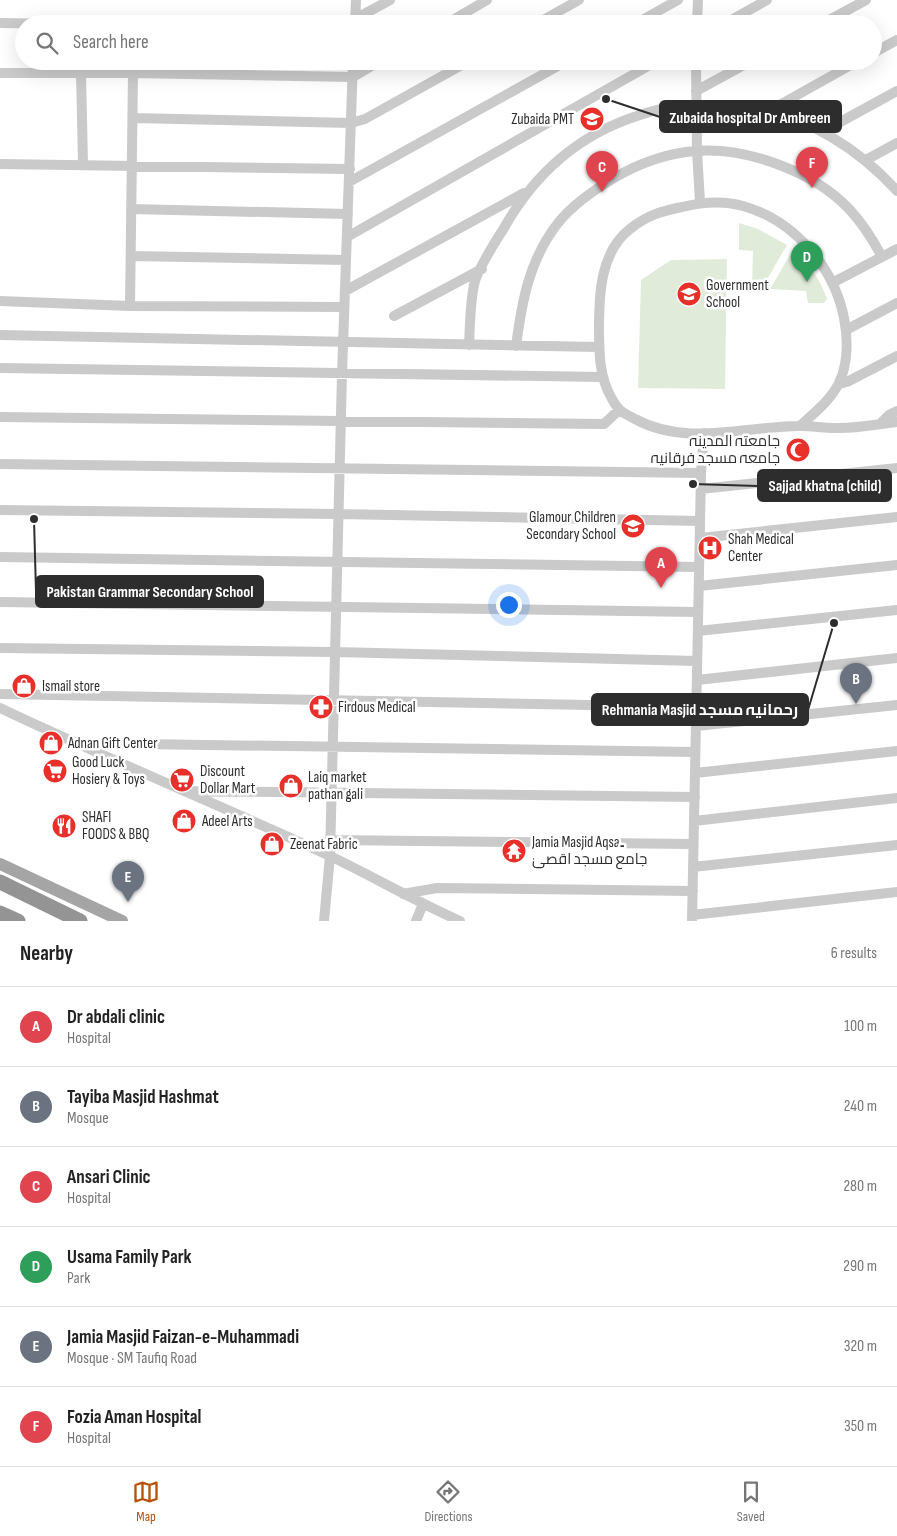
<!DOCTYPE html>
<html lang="en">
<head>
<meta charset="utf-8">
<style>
	body { margin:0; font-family:"Sofia Sans Condensed",Cairo,sans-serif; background:#f6f6f6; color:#222 }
	.you { position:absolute; left:508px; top:604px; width:18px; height:18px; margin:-12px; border:4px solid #fff; border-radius:50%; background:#1a73e8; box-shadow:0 0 0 8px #1a73e833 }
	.badge { display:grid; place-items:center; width:32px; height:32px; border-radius:50%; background:#b45309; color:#fff; font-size:16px; font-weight:700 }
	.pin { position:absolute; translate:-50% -41px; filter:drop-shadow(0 1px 2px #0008) }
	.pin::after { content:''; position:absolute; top:26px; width:18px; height:15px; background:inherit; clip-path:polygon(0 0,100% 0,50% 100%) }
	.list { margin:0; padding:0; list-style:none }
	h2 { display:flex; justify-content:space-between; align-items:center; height:65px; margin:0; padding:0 20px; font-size:21px }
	h2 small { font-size:16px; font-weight:400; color:#767676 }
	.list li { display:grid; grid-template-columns:32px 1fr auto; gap:15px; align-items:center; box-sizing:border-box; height:80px; padding:0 20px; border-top:1px solid #e0e0e0 }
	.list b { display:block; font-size:19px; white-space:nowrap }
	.list p { margin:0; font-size:16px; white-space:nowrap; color:#767676 }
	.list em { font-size:16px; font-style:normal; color:#767676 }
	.icon { flex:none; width:28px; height:28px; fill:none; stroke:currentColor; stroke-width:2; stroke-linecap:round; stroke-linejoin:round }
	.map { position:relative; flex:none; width:897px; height:921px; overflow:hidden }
	.search { position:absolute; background:#fff; box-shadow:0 5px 20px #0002; left:15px; right:15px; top:15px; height:55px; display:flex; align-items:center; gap:12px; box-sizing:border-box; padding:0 18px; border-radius:28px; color:#767676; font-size:19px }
	.sheet { height:545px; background:#fff }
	nav { display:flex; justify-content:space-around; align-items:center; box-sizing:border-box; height:70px; border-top:1px solid #e0e0e0; background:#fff; font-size:14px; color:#767676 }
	nav a { display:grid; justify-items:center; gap:2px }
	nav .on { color:#b45309 }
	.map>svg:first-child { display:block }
	.green { fill:#e1ebda }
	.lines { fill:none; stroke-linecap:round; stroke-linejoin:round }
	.minor { stroke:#cacaca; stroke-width:10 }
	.major { stroke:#a5a5a5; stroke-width:12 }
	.highway { stroke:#949494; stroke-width:15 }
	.labels { text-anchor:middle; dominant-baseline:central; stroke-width:5; stroke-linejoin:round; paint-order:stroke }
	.poi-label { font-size:15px; fill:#2d2d2d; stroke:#fff; text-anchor:start }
	.leader { fill:none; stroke:#2d2d2d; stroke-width:2 }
	.callout-dot { fill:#2d2d2d; stroke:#fff; stroke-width:2 }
	.callout { fill:#2d2d2d; stroke:#2d2d2d; stroke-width:2 }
	.callout-label { font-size:16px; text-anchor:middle; font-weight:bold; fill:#fff }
</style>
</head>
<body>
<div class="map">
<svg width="897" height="921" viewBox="0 0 897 921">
	<rect width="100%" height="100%" fill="#fff"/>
	<path class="green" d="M739,223L758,229L787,245L762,288L752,287L753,251L739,250Z
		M794,248C808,264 820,278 827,299L824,303H808L806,291L770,289Z
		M727,259L725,389L638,388L641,280L671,260Z"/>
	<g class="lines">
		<path class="minor" d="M355,19L390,0
			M0,23L59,24
			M355,24L356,0
			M446,24L487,0
			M536,24L579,0
			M635,24L678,0
			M697,24L698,0
			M724,24L767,0
			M822,24L866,0
			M873,53L897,40
			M696,61L697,151L700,202
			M0,73H133L353,77L380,61
			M81,73L83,164
			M696,91L751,61
			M767,112L858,61
			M133,118L351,123L365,119L469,61
			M822,132L897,91
			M866,160L897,143
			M0,164L350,169
			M349,182L567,61
			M131,209L348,214
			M347,237L657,61
			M131,256L346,260
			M832,283L897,249
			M345,291L524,193
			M0,301L130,306L344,307
			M130,306L133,73
			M394,316L482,269
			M846,330L897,303
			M0,335L599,347
			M469,345C470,326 470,299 475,281C480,266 495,242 504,228C535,173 579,134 640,115C647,113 654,110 662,109C678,106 697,107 714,107C727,108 740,107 752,108C807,115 861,151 897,191
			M516,346C522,301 529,260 558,223C573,204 594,190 614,178C638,164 667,153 696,151C747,147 815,172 850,210C863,224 873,240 882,257
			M0,368L602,377
			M839,384L847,382L897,356
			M0,417L604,424L619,410
			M880,424L889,415L897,411
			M800,426C814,413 830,401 839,383C848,364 848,339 844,318C834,267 794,220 743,206C722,200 702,202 682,207C661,211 646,216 630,229C601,251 599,293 599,327C599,352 599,377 612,399C614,403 617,407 620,410C624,414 630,416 635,419C686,447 745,426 800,426C812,426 824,428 835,428C856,429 877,424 897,422
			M0,464L701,473
			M701,489L897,468
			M0,510L339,514L700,521
			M700,538L897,517
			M0,557L699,567
			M699,586L897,565
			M0,602L698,612
			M698,631L897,610
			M0,648L335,652L697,661
			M697,680L897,658
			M0,694L696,707
			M0,708C108,759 219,805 328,855C372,876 415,901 460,921
			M696,726L897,705
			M74,743L695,752
			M695,773L897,751
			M184,791L695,797
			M694,821L897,798
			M330,840L693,844
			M693,867L897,845
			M403,894L437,888L693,891
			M692,915L897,892
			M324,921L330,856L342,374L353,61
			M416,921L423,904
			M692,921L701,473L704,433"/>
		<path class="major" d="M0,864L122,921"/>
		<path class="highway" d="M0,882L80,921
			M0,913L18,921"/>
	</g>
	<defs>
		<symbol id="school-disc" viewBox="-11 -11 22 22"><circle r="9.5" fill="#e92f29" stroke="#fff"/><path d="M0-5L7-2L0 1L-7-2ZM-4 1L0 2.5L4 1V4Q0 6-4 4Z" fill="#fff"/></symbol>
		<symbol id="mosque-disc" viewBox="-11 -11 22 22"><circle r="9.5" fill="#e92f29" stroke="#fff"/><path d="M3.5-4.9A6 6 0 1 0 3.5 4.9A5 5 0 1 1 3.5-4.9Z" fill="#fff"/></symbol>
		<symbol id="hospital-disc" viewBox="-11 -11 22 22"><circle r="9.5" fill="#e92f29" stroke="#fff"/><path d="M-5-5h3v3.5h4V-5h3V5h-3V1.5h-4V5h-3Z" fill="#fff"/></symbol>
		<symbol id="shop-disc" viewBox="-11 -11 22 22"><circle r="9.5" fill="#e92f29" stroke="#fff"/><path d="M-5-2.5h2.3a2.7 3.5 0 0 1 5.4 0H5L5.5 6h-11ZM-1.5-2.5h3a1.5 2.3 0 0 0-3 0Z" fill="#fff"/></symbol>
		<symbol id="pharmacy-disc" viewBox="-11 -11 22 22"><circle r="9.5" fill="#e92f29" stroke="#fff"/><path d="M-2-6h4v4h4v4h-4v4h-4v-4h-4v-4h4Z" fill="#fff"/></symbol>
		<symbol id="supermarket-disc" viewBox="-11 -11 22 22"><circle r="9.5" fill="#e92f29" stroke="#fff"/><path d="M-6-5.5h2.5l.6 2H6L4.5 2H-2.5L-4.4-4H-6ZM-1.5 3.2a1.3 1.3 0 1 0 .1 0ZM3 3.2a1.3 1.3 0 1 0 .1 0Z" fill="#fff"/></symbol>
		<symbol id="restaurant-disc" viewBox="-11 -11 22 22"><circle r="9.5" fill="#e92f29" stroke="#fff"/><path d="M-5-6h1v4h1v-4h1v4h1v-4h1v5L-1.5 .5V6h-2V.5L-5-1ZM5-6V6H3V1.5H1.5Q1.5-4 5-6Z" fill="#fff"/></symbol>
		<symbol id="temple-disc" viewBox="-11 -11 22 22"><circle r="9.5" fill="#e92f29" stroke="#fff"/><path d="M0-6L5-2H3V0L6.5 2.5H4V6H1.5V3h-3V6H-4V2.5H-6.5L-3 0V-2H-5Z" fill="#fff"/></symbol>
	</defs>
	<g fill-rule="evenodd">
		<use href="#school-disc" x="578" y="105" width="28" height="28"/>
		<use href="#school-disc" x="675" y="280" width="28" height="28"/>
		<use href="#mosque-disc" x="784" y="436" width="28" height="28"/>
		<use href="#school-disc" x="619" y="512" width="28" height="28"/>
		<use href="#hospital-disc" x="696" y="534" width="28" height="28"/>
		<use href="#shop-disc" x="10" y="672" width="28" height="28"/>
		<use href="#pharmacy-disc" x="307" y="693" width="28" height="28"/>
		<use href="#shop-disc" x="37" y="729" width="28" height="28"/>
		<use href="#supermarket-disc" x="41" y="757" width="28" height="28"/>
		<use href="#supermarket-disc" x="168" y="766" width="28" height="28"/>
		<use href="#shop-disc" x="277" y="772" width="28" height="28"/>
		<use href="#shop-disc" x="170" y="807" width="28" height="28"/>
		<use href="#restaurant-disc" x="50" y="812" width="28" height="28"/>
		<use href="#shop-disc" x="258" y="830" width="28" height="28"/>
		<use href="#temple-disc" x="500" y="837" width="28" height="28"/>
	</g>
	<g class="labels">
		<g class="poi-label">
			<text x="574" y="119" text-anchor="end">Zubaida PMT</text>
			<text x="706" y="285">Government<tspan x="706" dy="17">School</tspan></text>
			<text x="780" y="441" text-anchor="end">جامعتہ المدینہ<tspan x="780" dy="17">جامعہ مسجد فرقانیہ</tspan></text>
			<text x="616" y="517" text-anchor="end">Glamour Children<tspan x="616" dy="17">Secondary School</tspan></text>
			<text x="728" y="539">Shah Medical<tspan x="728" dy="17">Center</tspan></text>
			<text x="42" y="686">Ismail store</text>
			<text x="338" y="707">Firdous Medical</text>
			<text x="68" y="743">Adnan Gift Center</text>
			<text x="72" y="762">Good Luck<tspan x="72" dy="17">Hosiery &amp; Toys</tspan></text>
			<text x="200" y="771">Discount<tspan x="200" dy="17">Dollar Mart</tspan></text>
			<text x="308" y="777">Laiq market<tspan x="308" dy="17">pathan gali</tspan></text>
			<text x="82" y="817">SHAFI<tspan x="82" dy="17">FOODS &amp; BBQ</tspan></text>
			<text x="202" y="821">Adeel Arts</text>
			<text x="532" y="842">Jamia Masjid Aqsa۔<tspan x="532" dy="17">جامع مسجد اقصیٰ</tspan></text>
			<text x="290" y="844">Zeenat Fabric</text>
		</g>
	</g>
	<path class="leader" d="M606 99L660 117M693 484L758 486M34 519L36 592M834 623L808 710"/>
	<g class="callout-dot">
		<circle cx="606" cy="99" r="5"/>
		<circle cx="693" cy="484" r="5"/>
		<circle cx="34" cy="519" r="5"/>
		<circle cx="834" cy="623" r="5"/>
	</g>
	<g class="callout">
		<rect x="660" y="101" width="181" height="31" rx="5"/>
		<rect x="758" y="470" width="133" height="31" rx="5"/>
		<rect x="36" y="576" width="227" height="31" rx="5"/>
		<rect x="592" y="694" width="216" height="31" rx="5"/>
	</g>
	<g class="callout-label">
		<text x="750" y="123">Zubaida hospital Dr Ambreen</text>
		<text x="825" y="491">Sajjad khatna (child)</text>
		<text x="150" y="597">Pakistan Grammar Secondary School</text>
		<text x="700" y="715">Rehmania Masjid رحمانیہ مسجد</text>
	</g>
</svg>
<div class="you"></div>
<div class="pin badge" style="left:661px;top:588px;background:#e0444e">A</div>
<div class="pin badge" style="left:856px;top:704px;background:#6b7280">B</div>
<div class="pin badge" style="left:602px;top:192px;background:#e0444e">C</div>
<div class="pin badge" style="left:807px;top:282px;background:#2e9e5b">D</div>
<div class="pin badge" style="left:128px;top:902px;background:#6b7280">E</div>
<div class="pin badge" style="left:812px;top:188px;background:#e0444e">F</div>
<div class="search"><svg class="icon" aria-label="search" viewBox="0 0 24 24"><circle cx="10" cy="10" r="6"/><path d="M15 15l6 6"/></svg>Search here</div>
</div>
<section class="sheet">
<h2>Nearby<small>6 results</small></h2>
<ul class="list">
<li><span class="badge" style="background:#e0444e">A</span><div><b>Dr abdali clinic</b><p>Hospital</p></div><em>100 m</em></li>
<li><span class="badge" style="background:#6b7280">B</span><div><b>Tayiba Masjid Hashmat</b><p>Mosque</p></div><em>240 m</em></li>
<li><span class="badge" style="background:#e0444e">C</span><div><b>Ansari Clinic</b><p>Hospital</p></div><em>280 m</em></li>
<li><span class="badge" style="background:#2e9e5b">D</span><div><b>Usama Family Park</b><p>Park</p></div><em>290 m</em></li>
<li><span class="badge" style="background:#6b7280">E</span><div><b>Jamia Masjid Faizan-e-Muhammadi</b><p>Mosque · SM Taufiq Road</p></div><em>320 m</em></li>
<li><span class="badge" style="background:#e0444e">F</span><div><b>Fozia Aman Hospital</b><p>Hospital</p></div><em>350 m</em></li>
</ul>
</section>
<nav>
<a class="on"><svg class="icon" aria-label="map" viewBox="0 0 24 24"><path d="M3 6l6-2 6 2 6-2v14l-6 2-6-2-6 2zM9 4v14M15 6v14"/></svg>Map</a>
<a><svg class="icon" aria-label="directions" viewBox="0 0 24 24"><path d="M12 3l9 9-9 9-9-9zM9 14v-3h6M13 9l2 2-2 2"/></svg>Directions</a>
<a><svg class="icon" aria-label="saved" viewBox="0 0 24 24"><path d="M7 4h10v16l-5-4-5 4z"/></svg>Saved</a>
</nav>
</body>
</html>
